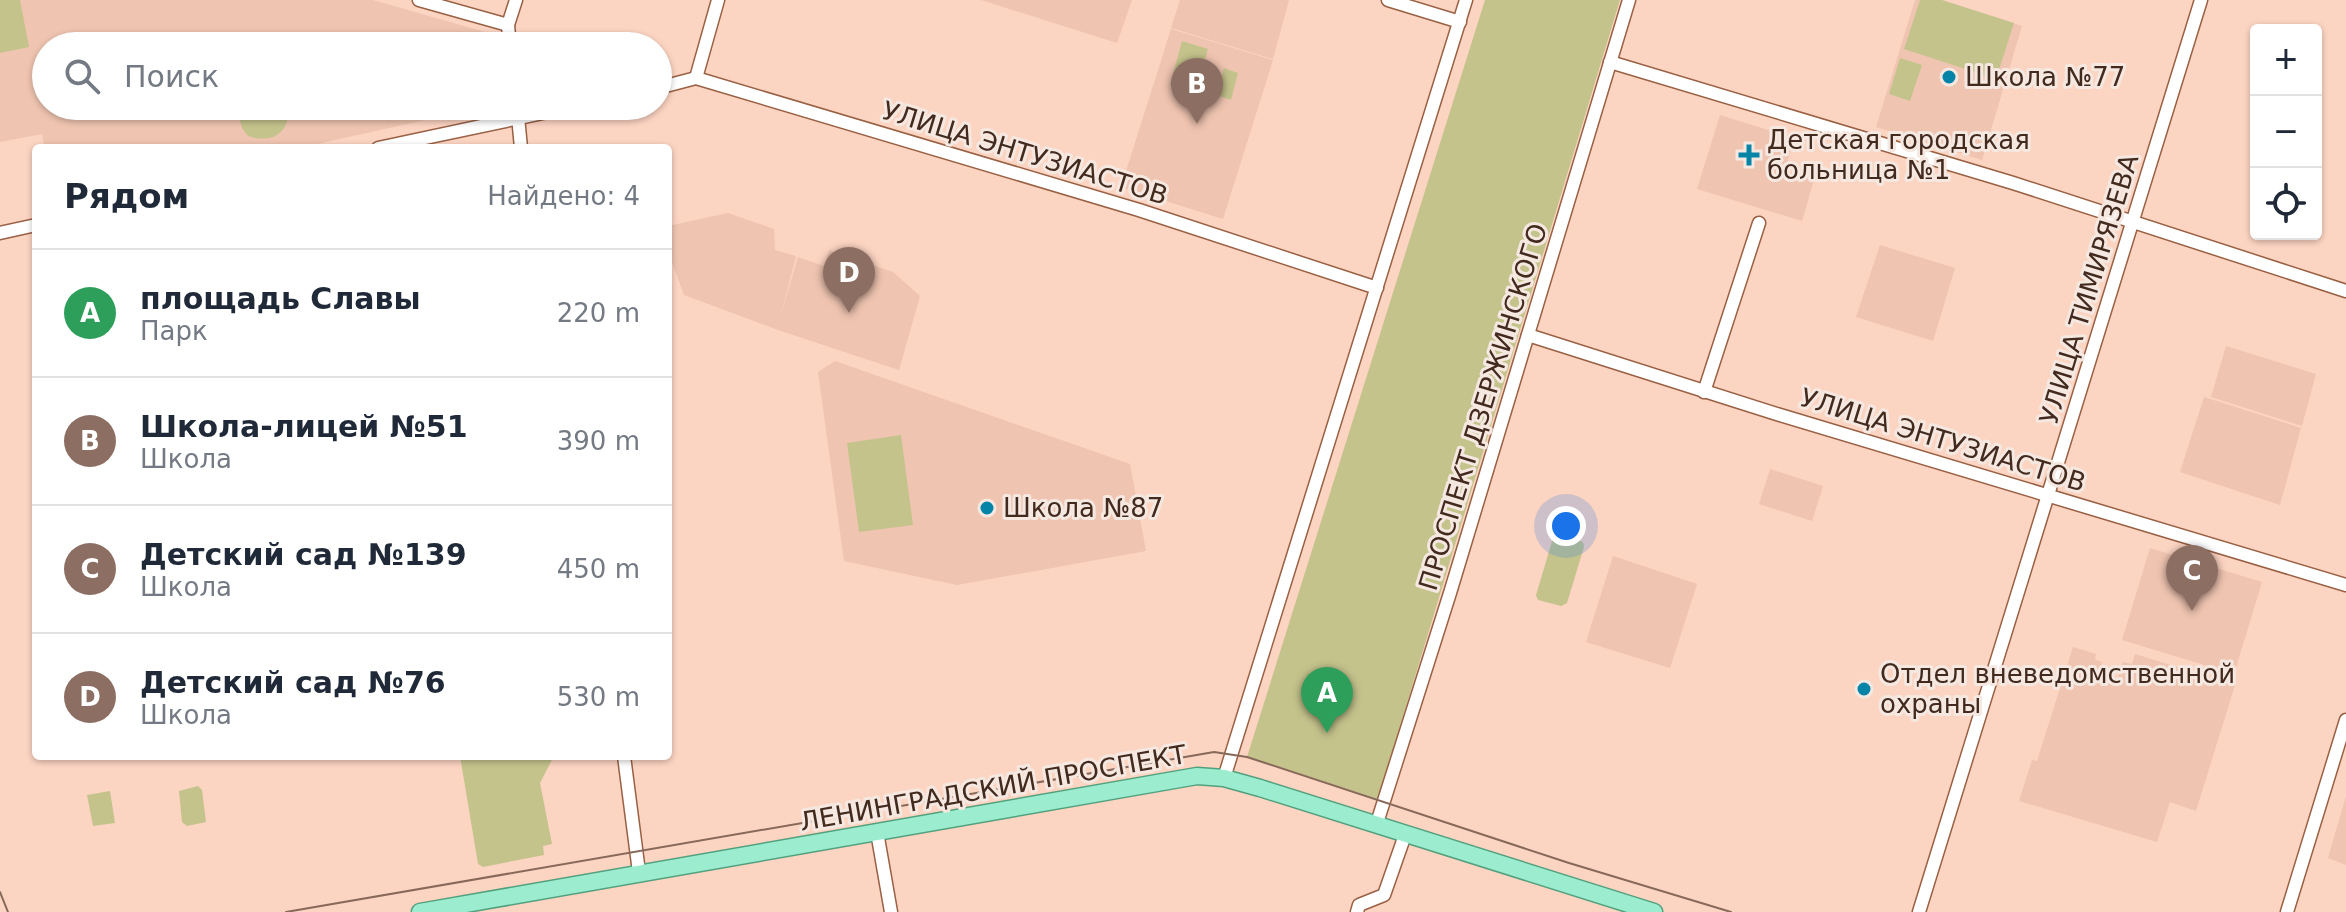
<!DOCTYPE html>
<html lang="ru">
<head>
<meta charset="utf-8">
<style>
  :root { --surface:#fff; --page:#f6f6f7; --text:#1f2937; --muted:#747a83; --line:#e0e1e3; --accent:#0684a8 }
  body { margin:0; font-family:"DejaVu Sans",sans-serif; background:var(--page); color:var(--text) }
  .controls { position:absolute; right:24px; top:24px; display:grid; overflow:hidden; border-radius:8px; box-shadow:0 2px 6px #0004 }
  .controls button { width:72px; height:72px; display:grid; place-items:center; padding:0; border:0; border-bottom:2px solid var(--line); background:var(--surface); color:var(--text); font:40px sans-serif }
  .you { position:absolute; left:1566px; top:526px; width:28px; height:28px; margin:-20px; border:6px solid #fff; border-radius:50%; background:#1a73e8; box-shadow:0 0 0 12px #1a73e833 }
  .badge { display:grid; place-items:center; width:52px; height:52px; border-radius:50%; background:var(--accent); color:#fff; font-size:26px; font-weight:700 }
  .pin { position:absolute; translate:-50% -66px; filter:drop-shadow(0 2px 4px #0008) }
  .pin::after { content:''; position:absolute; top:42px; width:28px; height:24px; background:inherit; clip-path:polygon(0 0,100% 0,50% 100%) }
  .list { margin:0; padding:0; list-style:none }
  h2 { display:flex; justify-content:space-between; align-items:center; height:104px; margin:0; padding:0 32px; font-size:34px }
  h2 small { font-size:26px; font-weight:400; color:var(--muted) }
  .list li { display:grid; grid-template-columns:52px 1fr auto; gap:24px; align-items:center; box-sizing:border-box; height:128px; padding:0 32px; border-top:2px solid var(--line) }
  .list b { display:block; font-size:30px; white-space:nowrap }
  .list p { margin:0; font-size:26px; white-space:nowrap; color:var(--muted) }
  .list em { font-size:26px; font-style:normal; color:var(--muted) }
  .icon { flex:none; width:44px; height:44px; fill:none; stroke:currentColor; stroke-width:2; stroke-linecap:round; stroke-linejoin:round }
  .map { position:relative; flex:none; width:2346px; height:912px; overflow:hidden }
  .search { position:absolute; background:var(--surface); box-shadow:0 2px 6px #0004; left:32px; top:32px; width:640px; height:88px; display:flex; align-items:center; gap:20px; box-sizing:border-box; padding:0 28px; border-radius:44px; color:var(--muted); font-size:30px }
  .panel { position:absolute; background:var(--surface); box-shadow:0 2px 6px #0004; left:32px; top:144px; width:640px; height:616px; border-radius:8px }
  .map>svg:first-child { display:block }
  .built { fill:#efc4b0 }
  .green { fill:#c5c38c }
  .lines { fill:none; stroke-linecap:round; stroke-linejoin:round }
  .minor-casing { stroke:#996044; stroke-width:15 }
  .major-casing { stroke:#52a07d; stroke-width:19 }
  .minor { stroke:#fff; stroke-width:12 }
  .major { stroke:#9cecd0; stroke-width:16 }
  .tram { stroke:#87695a; stroke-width:2 }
  .poi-dot { fill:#0684a8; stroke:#f5e8e1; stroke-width:3 }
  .labels { text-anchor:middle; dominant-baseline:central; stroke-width:6; stroke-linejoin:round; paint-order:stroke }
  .poi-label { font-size:26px; fill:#432a1e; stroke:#f5e8e1; text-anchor:start }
  .street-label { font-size:26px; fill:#432a1e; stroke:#f5e8e1 }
</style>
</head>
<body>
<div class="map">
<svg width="2346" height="912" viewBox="0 0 2346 912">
  <rect width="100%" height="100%" fill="#fcd4c2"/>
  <!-- built -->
  <g class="built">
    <path d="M0,0H373L492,34L493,46H46V106H488L299,148H45L42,134L0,142Z"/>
    <path d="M981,0H1132L1117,43Z"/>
    <path d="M1180,0H1289L1273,59L1171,28Z"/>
    <path d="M1915,0H1942L2022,26L1982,160L1876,127Z"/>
    <path d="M1171,29L1273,60L1223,219L1121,187Z"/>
    <path d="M1720,115L1794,138L1785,171L1814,180L1802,221L1697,189Z"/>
    <path d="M728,213L774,229L775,250L796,256L780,318L798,257L824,266L829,250L893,272L920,296L899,370L778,330L684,295L668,251V226Z"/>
    <path d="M1880,245L1955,268L1933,341L1856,317Z"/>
    <path d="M2226,346L2316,374L2302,426L2211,397Z"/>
    <path d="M835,361L1130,464L1146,551L957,585L844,561L818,372Z"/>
    <path d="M2204,397L2301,428L2280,505L2180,472Z"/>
    <path d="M1770,469L1823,486L1812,521L1759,504Z"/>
    <path d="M2150,548L2262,582L2234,674L2122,640Z"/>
    <path d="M1613,556L1697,584L1670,668L1586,642Z"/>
    <path d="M2073,647L2096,654L2095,660L2102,662L2098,678L2116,684L2123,662L2132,664L2135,654L2235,685L2196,811L2170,802L2157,842L2019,801L2032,760L2037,761Z"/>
    <path d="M2346,796V865L2328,858Z"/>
  </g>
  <!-- green -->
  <g class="green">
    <path d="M0,0H20L29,47L0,53Z"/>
    <path d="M1485,0H1620L1378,799L1247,757Z"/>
    <path d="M1920,0H1942L2014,23L1996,79L1904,49Z"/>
    <path d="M1182,41L1208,49L1195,93L1170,85Z"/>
    <path d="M1900,58L1922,65L1910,101L1889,94Z"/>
    <path d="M1224,68L1238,73L1231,100L1216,95Z"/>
    <path d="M236,106H287C292,133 271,144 248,136L242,128Z"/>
    <path d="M901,435L913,525L859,532L847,443Z"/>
    <path d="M1558,534L1583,542L1584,547L1567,603L1561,606L1538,600L1536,595L1553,538Z"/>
    <path d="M460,756H554L540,783L552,844L543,846L544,855L483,867L478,864Z"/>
    <path d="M198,786L202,790L206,822L187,826L182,822L179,791Z"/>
    <path d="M110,791L115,823L93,826L87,795Z"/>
  </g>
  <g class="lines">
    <!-- minor casing -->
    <g class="minor-casing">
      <g id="minor">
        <path d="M419,0L508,25"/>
        <path d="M1388,0L1460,22"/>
        <path d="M510,46L508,25L516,0"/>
        <path d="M1610,62L2013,183L2346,291"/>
        <path d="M696,78L718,0"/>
        <path d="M658,88L696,78L1139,210L1377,288"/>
        <path d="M517,106L521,148"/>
        <path d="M378,148L576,106"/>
        <path d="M0,233L36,225"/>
        <path d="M1528,335L1780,415L2346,585"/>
        <path d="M1704,392L1759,223"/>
        <path d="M624,756L639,872"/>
        <path d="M1224,778L1466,0"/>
        <path d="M1376,826L1450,593L1629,0"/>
        <path d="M877,832L891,912"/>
        <path d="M1357,912L1359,905L1384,895L1405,835"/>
        <path d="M1919,912L2201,0"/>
        <path d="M2287,912L2346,720"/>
      </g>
    </g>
    <!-- major casing -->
    <g class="major-casing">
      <path id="major" d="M420,912L1197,776L1224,778L1260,788L1654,912"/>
    </g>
    <!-- minor -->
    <use href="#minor" class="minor"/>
    <!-- major -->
    <use href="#major" class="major"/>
    <!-- tram -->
    <g class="tram">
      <path d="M0,892L8,912"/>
      <path d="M286,912L1214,752L1247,757L1569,863L1731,912"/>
    </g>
  </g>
  <!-- markers -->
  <g class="poi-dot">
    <circle cx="1949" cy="77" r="8"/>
    <path d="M1745 143h8v8h8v8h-8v8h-8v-8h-8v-8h8z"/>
    <circle cx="987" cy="508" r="8"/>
    <circle cx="1864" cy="689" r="8"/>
  </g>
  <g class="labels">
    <!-- poi labels -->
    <g class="poi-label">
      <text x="1965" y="77">Школа №77</text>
      <text x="1767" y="140">Детская городская<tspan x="1767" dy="30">больница №1</tspan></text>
      <text x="1003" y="508">Школа №87</text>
      <text x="1880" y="674">Отдел вневедомственной<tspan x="1880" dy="30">охраны</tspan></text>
    </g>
    <!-- street labels -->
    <g class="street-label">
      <text transform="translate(1025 153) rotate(17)">УЛИЦА ЭНТУЗИАСТОВ</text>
      <text transform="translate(2089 289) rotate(-73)">УЛИЦА ТИМИРЯЗЕВА</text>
      <text transform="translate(1483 407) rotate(-73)">ПРОСПЕКТ ДЗЕРЖИНСКОГО</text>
      <text transform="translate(1943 440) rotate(17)">УЛИЦА ЭНТУЗИАСТОВ</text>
      <text transform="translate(993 788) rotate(-10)">ЛЕНИНГРАДСКИЙ ПРОСПЕКТ</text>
    </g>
  </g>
</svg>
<div class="controls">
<button>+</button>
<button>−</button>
<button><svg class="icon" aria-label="locate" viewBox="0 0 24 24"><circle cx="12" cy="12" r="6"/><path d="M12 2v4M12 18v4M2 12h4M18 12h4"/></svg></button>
</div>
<div class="you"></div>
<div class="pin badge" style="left:1327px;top:733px;background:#2e9e5b">A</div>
<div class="pin badge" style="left:1197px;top:124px;background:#8d6e63">B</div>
<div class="pin badge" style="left:2192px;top:611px;background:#8d6e63">C</div>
<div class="pin badge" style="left:849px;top:313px;background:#8d6e63">D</div>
<div class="search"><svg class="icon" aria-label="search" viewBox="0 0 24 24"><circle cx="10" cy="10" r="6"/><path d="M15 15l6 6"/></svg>Поиск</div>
<section class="panel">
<h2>Рядом<small>Найдено: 4</small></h2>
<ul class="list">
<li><span class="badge" style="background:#2e9e5b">A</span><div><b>площадь Славы</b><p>Парк</p></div><em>220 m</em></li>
<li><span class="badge" style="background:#8d6e63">B</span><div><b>Школа-лицей №51</b><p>Школа</p></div><em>390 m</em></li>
<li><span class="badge" style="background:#8d6e63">C</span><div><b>Детский сад №139</b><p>Школа</p></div><em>450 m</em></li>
<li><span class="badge" style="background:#8d6e63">D</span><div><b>Детский сад №76</b><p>Школа</p></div><em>530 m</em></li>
</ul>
</section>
</div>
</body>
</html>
